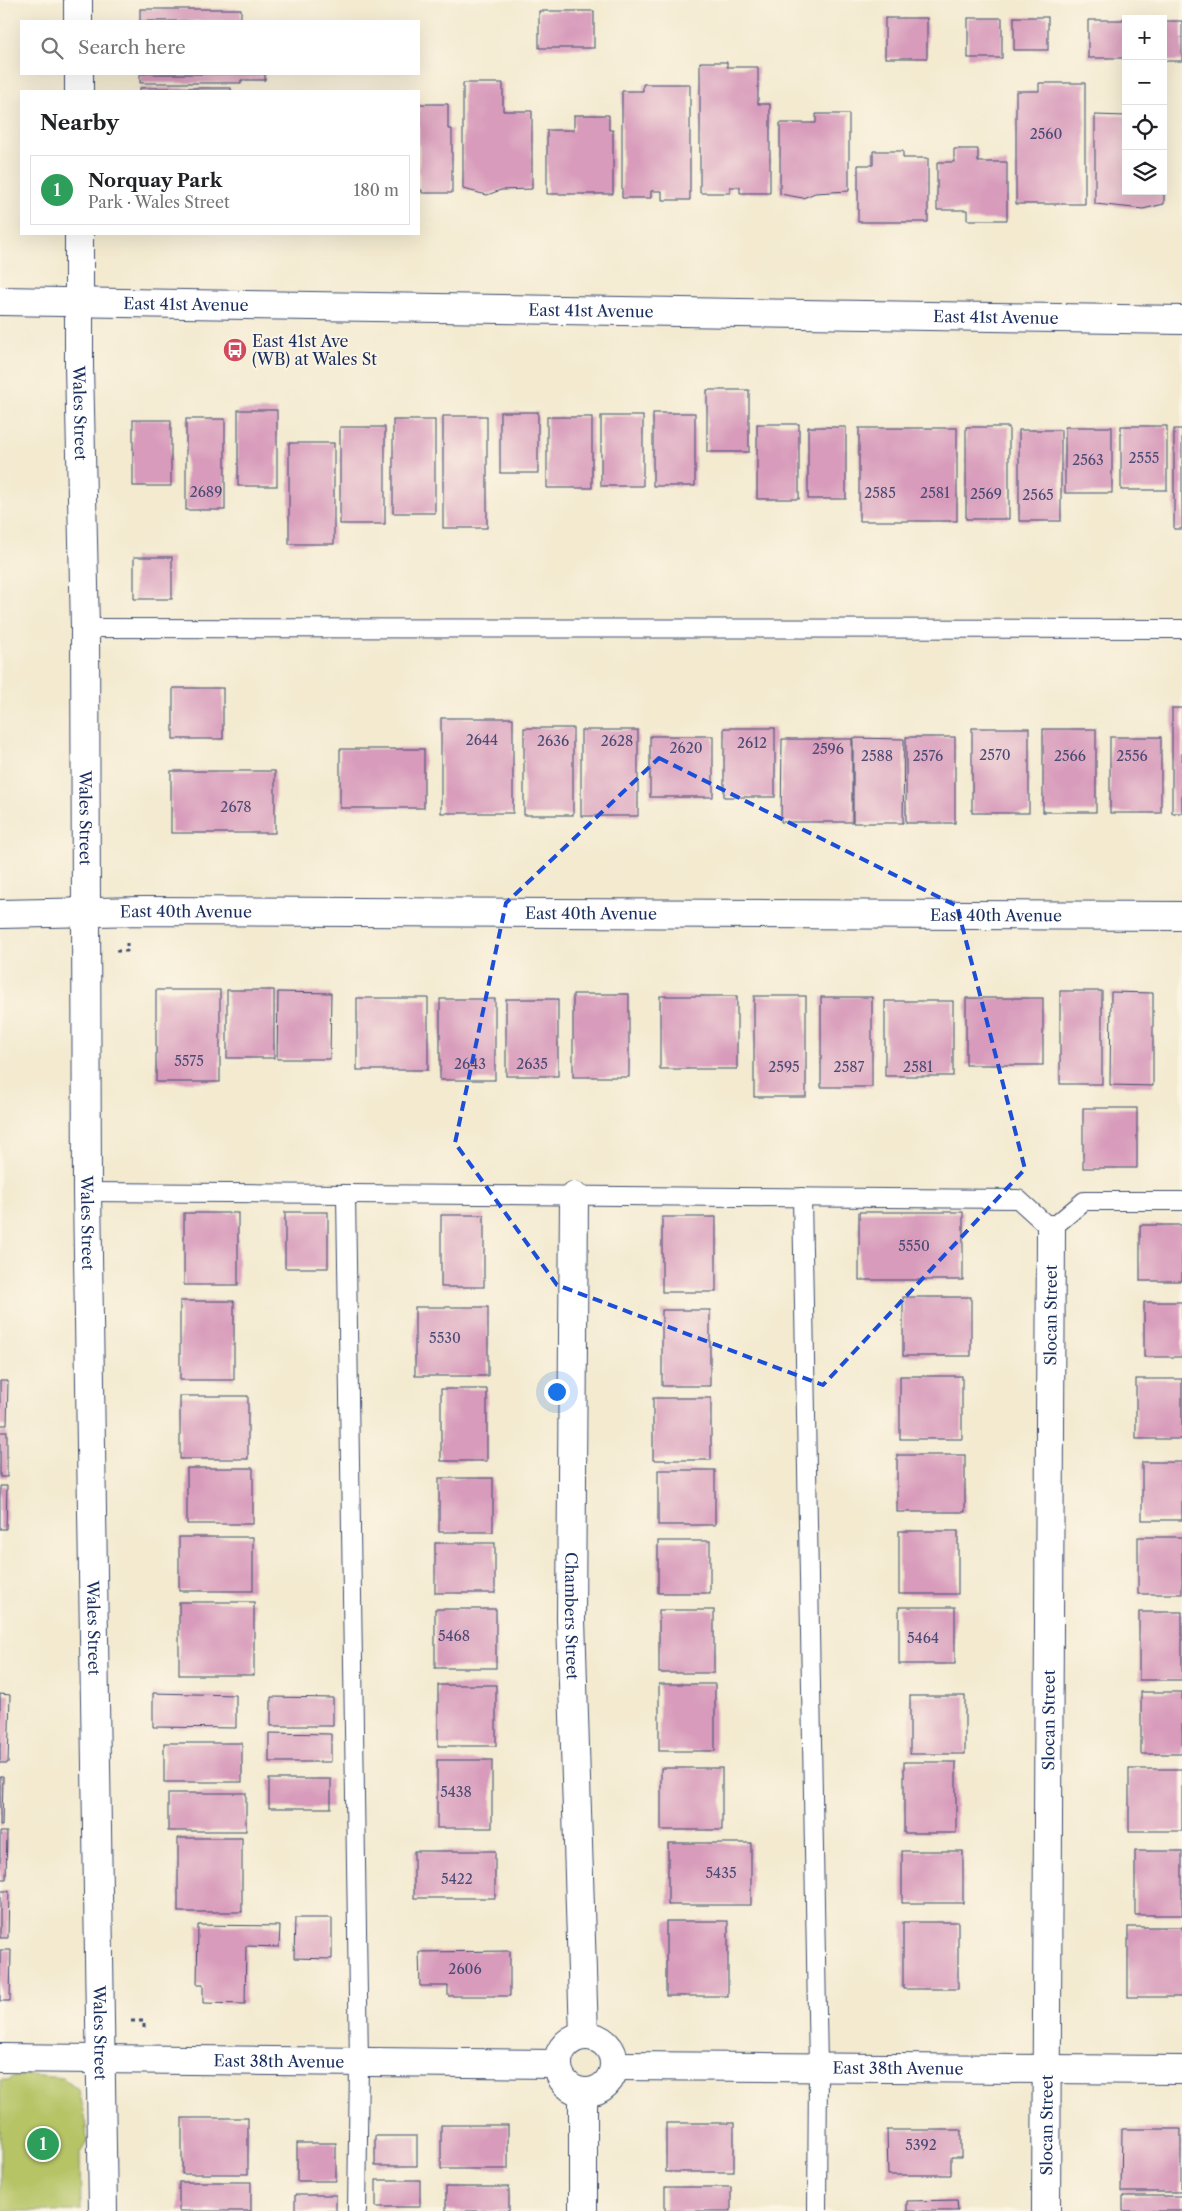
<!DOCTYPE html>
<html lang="en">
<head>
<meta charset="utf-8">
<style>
  :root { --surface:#fff; --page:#f6f6f6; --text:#202124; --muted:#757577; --line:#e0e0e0; --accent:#d1495b }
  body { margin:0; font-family:"Libre Caslon Text",serif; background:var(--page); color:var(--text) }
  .controls { position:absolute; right:15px; top:15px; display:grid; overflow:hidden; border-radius:0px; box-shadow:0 5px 20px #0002 }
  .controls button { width:45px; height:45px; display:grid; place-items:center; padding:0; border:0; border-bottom:1px solid var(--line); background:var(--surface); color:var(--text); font:25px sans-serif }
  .you { position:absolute; left:556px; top:1391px; width:18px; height:18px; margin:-12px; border:4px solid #fff; border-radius:50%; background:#1a73e8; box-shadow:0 0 0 8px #1a73e833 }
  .badge { display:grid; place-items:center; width:32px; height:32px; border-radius:50%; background:var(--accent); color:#fff; font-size:16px; font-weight:700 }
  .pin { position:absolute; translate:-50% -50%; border:2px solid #fff; box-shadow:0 1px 5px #0006 }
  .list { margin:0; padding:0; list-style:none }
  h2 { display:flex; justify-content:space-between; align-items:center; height:65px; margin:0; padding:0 20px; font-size:21px }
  h2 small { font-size:16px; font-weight:400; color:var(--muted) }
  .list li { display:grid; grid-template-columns:32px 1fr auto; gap:15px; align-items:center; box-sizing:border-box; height:70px; margin:0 10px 10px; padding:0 10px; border:1px solid var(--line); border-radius:0px }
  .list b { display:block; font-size:19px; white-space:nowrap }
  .list p { margin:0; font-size:16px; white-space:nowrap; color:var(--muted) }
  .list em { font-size:16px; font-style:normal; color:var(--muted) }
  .icon { flex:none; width:28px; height:28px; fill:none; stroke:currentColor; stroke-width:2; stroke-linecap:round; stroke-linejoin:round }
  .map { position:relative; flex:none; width:1182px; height:2211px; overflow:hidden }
  .search { position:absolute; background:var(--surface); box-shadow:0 5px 20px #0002; left:20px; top:20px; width:400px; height:55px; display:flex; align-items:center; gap:12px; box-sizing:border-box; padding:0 18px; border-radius:0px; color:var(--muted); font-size:19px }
  .panel { position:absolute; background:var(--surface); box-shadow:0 5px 20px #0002; left:20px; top:90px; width:400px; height:145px; border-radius:0px }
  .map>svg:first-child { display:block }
  .green { fill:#b6c466; stroke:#687a62 }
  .building { fill:#d89bbb }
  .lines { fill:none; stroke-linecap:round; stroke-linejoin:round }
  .service-casing { stroke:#3b4b6f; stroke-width:20 }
  .minor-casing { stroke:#3b4b6f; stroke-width:30 }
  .secondary-casing { stroke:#3b4b6f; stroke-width:30 }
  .path { stroke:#3b4b6f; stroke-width:3; stroke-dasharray:4 4; stroke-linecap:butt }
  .service { stroke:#fff; stroke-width:18 }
  .minor { stroke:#fff; stroke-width:28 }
  .secondary { stroke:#fff; stroke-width:28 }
  .marked { fill:none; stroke:#1d4ed8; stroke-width:4; stroke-dasharray:10 6; stroke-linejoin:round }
  .labels { text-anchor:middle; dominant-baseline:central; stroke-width:4; stroke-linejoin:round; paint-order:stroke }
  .number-label { font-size:14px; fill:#4a4a75 }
  .street-label { font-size:16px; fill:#1b2f5e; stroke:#fcf5e5 }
  .poi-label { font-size:16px; fill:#1b2f5e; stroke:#fcf5e5; text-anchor:start }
</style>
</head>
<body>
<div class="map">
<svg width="1182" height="2211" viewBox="0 0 1182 2211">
  <rect width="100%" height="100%" fill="#fcf5e5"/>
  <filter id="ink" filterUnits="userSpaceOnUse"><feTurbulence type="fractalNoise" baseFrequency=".02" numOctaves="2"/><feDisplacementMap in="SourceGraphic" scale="10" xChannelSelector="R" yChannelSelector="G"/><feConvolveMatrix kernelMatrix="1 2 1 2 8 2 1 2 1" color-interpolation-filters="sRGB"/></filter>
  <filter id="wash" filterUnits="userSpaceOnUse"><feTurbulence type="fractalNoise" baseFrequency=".0096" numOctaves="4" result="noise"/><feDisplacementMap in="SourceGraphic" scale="20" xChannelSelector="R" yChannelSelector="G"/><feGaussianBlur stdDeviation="1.12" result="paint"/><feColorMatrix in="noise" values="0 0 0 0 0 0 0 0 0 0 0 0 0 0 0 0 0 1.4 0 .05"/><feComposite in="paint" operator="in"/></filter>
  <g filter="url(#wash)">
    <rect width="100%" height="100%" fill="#f3ead0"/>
    <!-- green -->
    <path class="green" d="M18,2074L63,2078L79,2091L85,2115L87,2142L80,2153L81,2211H0V2080H8Z"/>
    <g id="blocks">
      <!-- building -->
      <g class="building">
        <rect x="140" y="9" width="101" height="12"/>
        <rect x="539" y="11" width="55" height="37"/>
        <rect x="1014" y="17" width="34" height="33"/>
        <rect x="885" y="18" width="42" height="40"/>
        <rect x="968" y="18" width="34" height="40"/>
        <path d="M1123,18H1126V58H1088V20H1123Z"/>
        <rect x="1165" y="21" width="17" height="40"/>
        <path d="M700,62H727V67H758V104H770V193H740V187H730V193H700Z"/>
        <path d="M140,74H265V80H241V83H140Z"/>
        <path d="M463,83H503V111H532V189L501,190L487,195L463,189Z"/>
        <path d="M1039,83H1085V204H1016V91H1039Z"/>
        <path d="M643,84H690V200H662V191H651V198H622V91H643Z"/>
        <rect x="140" y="88" width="91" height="3"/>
        <path d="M419,104H448V129H452V193H422V190H419Z"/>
        <path d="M816,114H849V191L815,193L803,198L780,194V123H816Z"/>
        <path d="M574,115H609V130H613V194H547V130H574Z"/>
        <path d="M1095,115L1126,116V191H1164V204L1143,209L1095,204Z"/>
        <path d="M954,149H978V162H1007V220H967V210H937V162H954Z"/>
        <path d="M873,151H903V158H928V222H858V165H873Z"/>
        <rect x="707" y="390" width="42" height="62"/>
        <rect x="238" y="410" width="39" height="76"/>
        <rect x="500" y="412" width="38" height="61"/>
        <rect x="653" y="413" width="42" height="73"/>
        <rect x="443" y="416" width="44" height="112"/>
        <rect x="601" y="416" width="42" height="70"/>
        <rect x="547" y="417" width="45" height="71"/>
        <rect x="186" y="419" width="39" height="91"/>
        <rect x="133" y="420" width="38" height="66"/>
        <rect x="393" y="420" width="42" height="93"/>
        <rect x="757" y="424" width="42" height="75"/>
        <rect x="1121" y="426" width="46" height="64"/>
        <rect x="340" y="427" width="45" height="97"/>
        <rect x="808" y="427" width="38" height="72"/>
        <rect x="966" y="427" width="43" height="92"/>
        <rect x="1065" y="427" width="47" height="66"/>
        <rect x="859" y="428" width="98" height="93"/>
        <rect x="1174" y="429" width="8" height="100"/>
        <rect x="1019" y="430" width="42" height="91"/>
        <rect x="289" y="443" width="45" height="101"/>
        <rect x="134" y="557" width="38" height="42"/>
        <rect x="173" y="688" width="50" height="51"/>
        <rect x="1172" y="708" width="10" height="105"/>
        <rect x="441" y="718" width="72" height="95"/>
        <rect x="524" y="728" width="49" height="87"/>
        <rect x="724" y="728" width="51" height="69"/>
        <rect x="972" y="728" width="57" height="85"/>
        <rect x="1043" y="729" width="53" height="83"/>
        <rect x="581" y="730" width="57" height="86"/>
        <rect x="650" y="736" width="63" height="61"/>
        <rect x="906" y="737" width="49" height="86"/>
        <rect x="1110" y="737" width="51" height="76"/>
        <path d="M853,738L904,739L903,823H853Z"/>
        <path d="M782,739H852V822H781Z"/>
        <rect x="340" y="749" width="84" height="59"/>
        <rect x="171" y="771" width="104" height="62"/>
        <rect x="156" y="990" width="64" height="92"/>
        <rect x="227" y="990" width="47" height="68"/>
        <rect x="1060" y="991" width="42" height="93"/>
        <path d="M278,992L331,993L330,1059H277Z"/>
        <path d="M1111,992L1153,993V1086L1110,1085Z"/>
        <rect x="573" y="994" width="56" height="83"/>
        <rect x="660" y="996" width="77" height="73"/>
        <rect x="754" y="996" width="52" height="101"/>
        <rect x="821" y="997" width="51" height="90"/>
        <rect x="357" y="998" width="71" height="72"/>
        <rect x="966" y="998" width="77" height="67"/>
        <rect x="440" y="999" width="55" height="81"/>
        <rect x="506" y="999" width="52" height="77"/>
        <rect x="885" y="1001" width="68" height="75"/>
        <rect x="1083" y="1108" width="54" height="60"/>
        <rect x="285" y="1212" width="43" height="56"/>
        <rect x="859" y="1212" width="104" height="68"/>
        <rect x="184" y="1213" width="54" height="72"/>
        <rect x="441" y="1215" width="43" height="72"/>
        <rect x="662" y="1217" width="54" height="75"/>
        <rect x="1140" y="1225" width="42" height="56"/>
        <rect x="903" y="1297" width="68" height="59"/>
        <rect x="180" y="1301" width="54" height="79"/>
        <rect x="1144" y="1302" width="38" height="55"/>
        <rect x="415" y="1307" width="73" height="69"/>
        <rect x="662" y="1310" width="48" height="76"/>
        <rect x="900" y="1376" width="62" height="63"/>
        <rect x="1136" y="1379" width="46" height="60"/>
        <path d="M0,1381H8L7,1425H0Z"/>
        <rect x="441" y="1389" width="46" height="72"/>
        <rect x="180" y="1396" width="68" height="63"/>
        <rect x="653" y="1398" width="58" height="62"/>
        <rect x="0" y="1432" width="7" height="45"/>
        <rect x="897" y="1455" width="68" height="57"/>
        <rect x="1142" y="1462" width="40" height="58"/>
        <rect x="187" y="1468" width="66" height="56"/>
        <rect x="658" y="1470" width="57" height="55"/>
        <rect x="439" y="1478" width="54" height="54"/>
        <path d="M0,1486H7L6,1529H0Z"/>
        <rect x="899" y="1531" width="59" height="63"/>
        <rect x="179" y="1537" width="74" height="54"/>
        <rect x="1138" y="1537" width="44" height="57"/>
        <rect x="658" y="1541" width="52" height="52"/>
        <rect x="435" y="1543" width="60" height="50"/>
        <rect x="179" y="1602" width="75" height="73"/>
        <rect x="899" y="1607" width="56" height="57"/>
        <rect x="435" y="1609" width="61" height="59"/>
        <rect x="659" y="1610" width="55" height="63"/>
        <rect x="1139" y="1612" width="43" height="68"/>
        <rect x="659" y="1684" width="56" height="67"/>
        <rect x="438" y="1685" width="58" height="61"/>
        <rect x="1141" y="1692" width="41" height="62"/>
        <path d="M153,1693L236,1695V1728L153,1727Z"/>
        <path d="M0,1694L10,1695L8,1763H0Z"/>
        <rect x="910" y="1696" width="55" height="58"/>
        <path d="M271,1697L333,1698V1726H271Z"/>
        <path d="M269,1733L331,1734V1762H269Z"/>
        <rect x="164" y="1743" width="78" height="39"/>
        <rect x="437" y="1760" width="55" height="68"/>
        <rect x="904" y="1762" width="52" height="71"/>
        <rect x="661" y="1768" width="61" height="62"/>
        <rect x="1129" y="1769" width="53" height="62"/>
        <path d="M0,1776H3L2,1826H0Z"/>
        <rect x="269" y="1779" width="62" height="29"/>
        <rect x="168" y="1793" width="78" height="38"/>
        <path d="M0,1832H7L6,1879H0Z"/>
        <rect x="178" y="1838" width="64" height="74"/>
        <rect x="668" y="1843" width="83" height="62"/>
        <rect x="414" y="1851" width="81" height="47"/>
        <rect x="902" y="1851" width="61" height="52"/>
        <rect x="1135" y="1851" width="47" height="64"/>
        <path d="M0,1891H9L8,1938H0Z"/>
        <path d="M295,1918H332V1959L294,1958Z"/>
        <rect x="666" y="1921" width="62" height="75"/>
        <rect x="903" y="1922" width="55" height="67"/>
        <path d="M198,1925L280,1926L279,1947L246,1946L245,2004L203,2003V1985H197Z"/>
        <rect x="1128" y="1927" width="54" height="70"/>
        <path d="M0,1950H11L10,2001H0Z"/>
        <path d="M510,1951V1996H448V1986H420L419,1952Z"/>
        <rect x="182" y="2118" width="66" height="56"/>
        <rect x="666" y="2123" width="68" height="49"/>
        <rect x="441" y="2125" width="67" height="44"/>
        <path d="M1122,2129H1181V2192H1121Z"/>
        <path d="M887,2130H961V2157H951V2175H888Z"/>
        <rect x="375" y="2136" width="42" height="30"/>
        <rect x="297" y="2143" width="39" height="38"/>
        <rect x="376" y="2180" width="44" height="27"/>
        <rect x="179" y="2182" width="72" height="29"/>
        <rect x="446" y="2187" width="63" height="24"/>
        <rect x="665" y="2187" width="66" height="24"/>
        <rect x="295" y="2195" width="41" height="16"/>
        <rect x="1123" y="2196" width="59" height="15"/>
        <path d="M957,2200L958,2211H907V2201Z"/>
      </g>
    </g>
  </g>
  <g filter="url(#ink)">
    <use href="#blocks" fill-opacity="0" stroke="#3b4b6f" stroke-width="1"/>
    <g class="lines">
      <!-- service casing -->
      <g class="service-casing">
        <g id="service">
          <path d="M85,628L1182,629"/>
          <path d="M87,1192L1018,1199L1051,1229L1084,1201H1182"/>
          <path d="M346,1195L359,2063L357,2211"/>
          <path d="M802,1197L818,2067L817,2211"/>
        </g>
      </g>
      <!-- minor casing -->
      <g class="minor-casing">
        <g id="minor">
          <path d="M78,0V21"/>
          <path d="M79,74V91"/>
          <path id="s1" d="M79,234V366L85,628L87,1192L103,2211"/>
          <path id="s2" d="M0,914L143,911L1182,916"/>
          <path id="s3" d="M574,1196L571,1619L584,2036"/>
          <circle cx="586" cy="2064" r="28"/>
          <path id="s4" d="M0,2058L557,2064"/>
          <path id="s5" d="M614,2066L1182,2070"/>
          <path d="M583,2211V2093"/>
          <path id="s6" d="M1046,2211L1051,1229"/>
        </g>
      </g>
      <!-- secondary casing -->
      <g class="secondary-casing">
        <g id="secondary">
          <path id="s7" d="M0,301L1182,320"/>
        </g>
      </g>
      <!-- path -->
      <g class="path">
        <path d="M116,951H127V943"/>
        <path d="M131,2021H144V2029"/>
      </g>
      <!-- service -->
      <use href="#service" class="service"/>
      <!-- minor -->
      <use href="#minor" class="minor"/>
      <!-- secondary -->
      <use href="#secondary" class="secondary"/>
    </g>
  </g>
  <!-- marked area -->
  <path class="marked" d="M659,758L957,906L1025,1169L823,1385L557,1285L455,1143L506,903Z"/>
  <!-- icons -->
  <defs>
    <g id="bus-disc" transform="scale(1.25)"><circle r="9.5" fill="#d1495b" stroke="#fcf5e5"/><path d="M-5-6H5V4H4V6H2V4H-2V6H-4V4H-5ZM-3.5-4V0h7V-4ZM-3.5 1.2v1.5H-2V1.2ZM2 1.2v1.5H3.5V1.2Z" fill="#fff"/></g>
  </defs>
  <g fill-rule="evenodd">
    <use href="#bus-disc" x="235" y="350"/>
  </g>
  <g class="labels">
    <!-- number labels -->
    <g class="number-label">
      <text x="1046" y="134">2560</text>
      <text x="1144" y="458">2555</text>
      <text x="1088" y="460">2563</text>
      <text x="206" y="492">2689</text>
      <text x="880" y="493">2585</text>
      <text x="935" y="493">2581</text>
      <text x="986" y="494">2569</text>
      <text x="1038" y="495">2565</text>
      <text x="482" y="740">2644</text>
      <text x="553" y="741">2636</text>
      <text x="617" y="741">2628</text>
      <text x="752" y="743">2612</text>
      <text x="686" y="748">2620</text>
      <text x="828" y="749">2596</text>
      <text x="995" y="755">2570</text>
      <text x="877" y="756">2588</text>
      <text x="928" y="756">2576</text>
      <text x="1070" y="756">2566</text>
      <text x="1132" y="756">2556</text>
      <text x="236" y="807">2678</text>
      <text x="189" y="1061">5575</text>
      <text x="470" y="1064">2643</text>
      <text x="532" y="1064">2635</text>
      <text x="784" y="1067">2595</text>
      <text x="849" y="1067">2587</text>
      <text x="918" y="1067">2581</text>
      <text x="914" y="1246">5550</text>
      <text x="445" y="1338">5530</text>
      <text x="454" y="1636">5468</text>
      <text x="923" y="1638">5464</text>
      <text x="456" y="1792">5438</text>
      <text x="721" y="1873">5435</text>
      <text x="457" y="1879">5422</text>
      <text x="465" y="1969">2606</text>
      <text x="921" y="2145">5392</text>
    </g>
    <!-- street labels -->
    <g class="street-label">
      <text stroke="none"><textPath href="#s7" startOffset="186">East 41st Avenue</textPath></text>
      <text stroke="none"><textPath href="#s7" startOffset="591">East 41st Avenue</textPath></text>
      <text stroke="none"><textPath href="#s7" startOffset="996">East 41st Avenue</textPath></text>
      <text stroke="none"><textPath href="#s1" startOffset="179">Wales Street</textPath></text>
      <text stroke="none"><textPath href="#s1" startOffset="584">Wales Street</textPath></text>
      <text stroke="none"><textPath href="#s2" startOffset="186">East 40th Avenue</textPath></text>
      <text stroke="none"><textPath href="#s2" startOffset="591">East 40th Avenue</textPath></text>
      <text stroke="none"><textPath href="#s2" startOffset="996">East 40th Avenue</textPath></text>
      <text stroke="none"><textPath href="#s1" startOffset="989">Wales Street</textPath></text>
      <text stroke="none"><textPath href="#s6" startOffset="896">Slocan Street</textPath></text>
      <text stroke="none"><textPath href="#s3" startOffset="420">Chambers Street</textPath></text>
      <text stroke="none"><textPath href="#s1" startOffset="1394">Wales Street</textPath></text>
      <text stroke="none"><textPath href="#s6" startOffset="491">Slocan Street</textPath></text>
      <text stroke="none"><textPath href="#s1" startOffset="1799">Wales Street</textPath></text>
      <text stroke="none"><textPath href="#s4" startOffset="279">East 38th Avenue</textPath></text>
      <text stroke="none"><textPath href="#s5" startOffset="284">East 38th Avenue</textPath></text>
      <text stroke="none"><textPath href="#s6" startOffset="86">Slocan Street</textPath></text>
    </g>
    <!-- poi labels -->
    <g class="poi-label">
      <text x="252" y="341">East 41st Ave<tspan x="252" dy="18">(WB) at Wales St</tspan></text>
    </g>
  </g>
</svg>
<div class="controls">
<button>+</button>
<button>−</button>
<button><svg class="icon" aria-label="locate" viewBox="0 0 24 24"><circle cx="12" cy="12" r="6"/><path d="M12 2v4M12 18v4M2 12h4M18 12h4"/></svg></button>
<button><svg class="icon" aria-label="layers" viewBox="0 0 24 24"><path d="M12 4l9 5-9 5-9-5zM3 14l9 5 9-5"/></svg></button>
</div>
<div class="you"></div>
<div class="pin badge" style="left:43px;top:2144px;background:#2e9e5b">1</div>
<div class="search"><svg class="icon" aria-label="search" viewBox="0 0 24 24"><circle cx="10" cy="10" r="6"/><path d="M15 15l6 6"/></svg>Search here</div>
<section class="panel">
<h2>Nearby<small></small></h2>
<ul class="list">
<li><span class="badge" style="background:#2e9e5b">1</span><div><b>Norquay Park</b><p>Park · Wales Street</p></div><em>180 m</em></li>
</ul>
</section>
</div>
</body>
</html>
